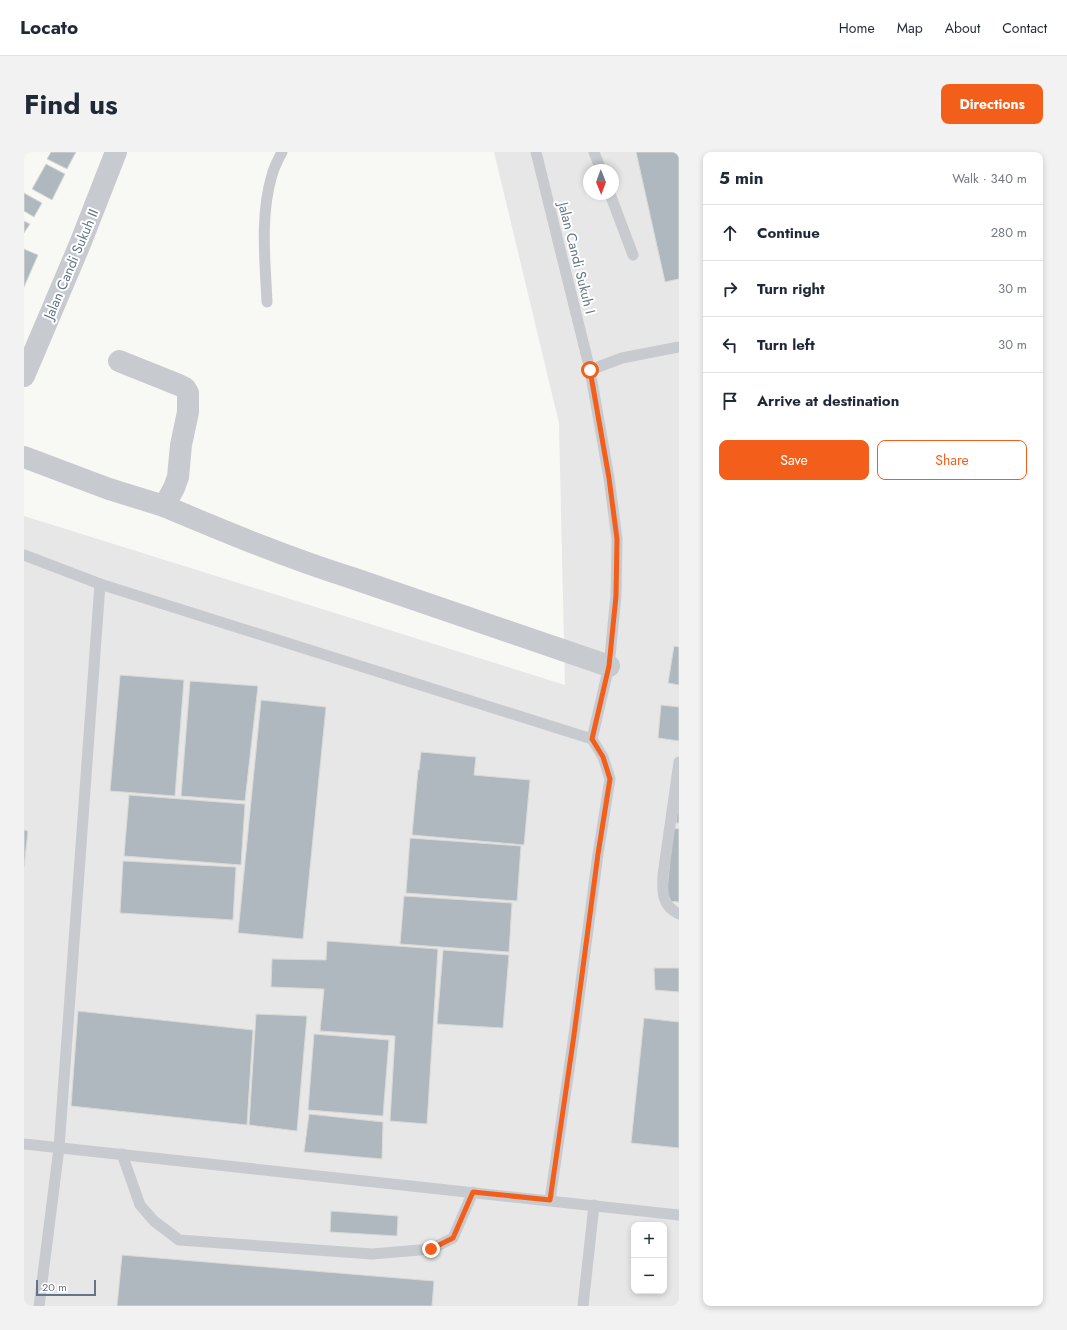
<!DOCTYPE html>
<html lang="en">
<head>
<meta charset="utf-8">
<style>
  :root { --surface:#fff; --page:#f2f2f3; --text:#1f2937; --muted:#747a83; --line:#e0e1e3; --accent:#f35f1a }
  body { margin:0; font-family:Jost,sans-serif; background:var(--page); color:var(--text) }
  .controls { position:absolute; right:12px; bottom:12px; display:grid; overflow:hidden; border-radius:8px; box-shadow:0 2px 6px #0003 }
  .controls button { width:36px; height:36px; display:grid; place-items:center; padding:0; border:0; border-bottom:1px solid var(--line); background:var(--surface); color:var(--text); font:20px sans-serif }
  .compass { position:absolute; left:559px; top:12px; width:36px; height:36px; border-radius:50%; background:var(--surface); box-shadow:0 2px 6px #0003; rotate:179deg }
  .scale { position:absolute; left:12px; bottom:10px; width:60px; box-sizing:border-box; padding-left:4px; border:2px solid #647589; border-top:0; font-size:11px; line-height:14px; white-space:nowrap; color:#647589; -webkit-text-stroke:3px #fff; paint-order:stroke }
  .stop { position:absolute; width:12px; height:12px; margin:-9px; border:3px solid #f35f1a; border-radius:50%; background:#fff }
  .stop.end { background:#f35f1a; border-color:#fff; box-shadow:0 1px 4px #0008 }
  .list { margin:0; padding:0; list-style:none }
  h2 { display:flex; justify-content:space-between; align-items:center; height:52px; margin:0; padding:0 16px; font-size:17px }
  h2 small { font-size:13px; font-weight:400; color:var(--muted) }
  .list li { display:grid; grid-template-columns:26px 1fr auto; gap:12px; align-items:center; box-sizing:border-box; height:56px; padding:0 16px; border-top:1px solid var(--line) }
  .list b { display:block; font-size:15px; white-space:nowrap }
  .list em { font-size:13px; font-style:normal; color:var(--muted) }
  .actions { display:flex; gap:8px; padding:12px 16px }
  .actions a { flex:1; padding:9px 0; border:1px solid var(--accent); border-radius:8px; text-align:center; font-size:14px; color:var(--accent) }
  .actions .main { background:var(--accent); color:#fff }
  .icon { flex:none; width:22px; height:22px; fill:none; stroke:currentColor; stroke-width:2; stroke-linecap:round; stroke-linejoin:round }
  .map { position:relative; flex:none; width:655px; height:1154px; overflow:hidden; border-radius:8px }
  header { display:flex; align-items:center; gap:24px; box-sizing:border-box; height:56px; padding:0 20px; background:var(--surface); border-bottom:1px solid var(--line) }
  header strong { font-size:19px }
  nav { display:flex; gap:22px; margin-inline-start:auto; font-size:14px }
  .intro { display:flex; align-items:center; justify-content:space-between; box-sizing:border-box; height:96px; padding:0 24px }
  h1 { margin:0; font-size:28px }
  .button { padding:10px 18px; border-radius:8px; background:var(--accent); color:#fff; font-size:14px; font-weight:700 }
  main { display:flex; gap:24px; padding:0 24px }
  aside { flex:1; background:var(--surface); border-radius:8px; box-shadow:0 2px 6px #0003 }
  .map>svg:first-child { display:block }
  .built { fill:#e6e7e6; fill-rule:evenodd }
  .building { fill:#b0b8bf; stroke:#d9dad7 }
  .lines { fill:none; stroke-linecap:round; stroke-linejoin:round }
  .service { stroke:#c7cbcf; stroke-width:11 }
  .minor { stroke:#c7cbcf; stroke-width:22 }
  .route { stroke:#f35f1a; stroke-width:5 }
  .labels { text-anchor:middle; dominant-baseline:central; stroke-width:4; stroke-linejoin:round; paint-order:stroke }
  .street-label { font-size:14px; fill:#647589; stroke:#fff }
</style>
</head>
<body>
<header>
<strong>Locato</strong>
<nav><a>Home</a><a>Map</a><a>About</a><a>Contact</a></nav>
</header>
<div class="intro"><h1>Find us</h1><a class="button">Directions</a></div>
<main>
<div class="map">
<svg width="655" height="1154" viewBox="0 0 655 1154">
  <rect width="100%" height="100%" fill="#f8f8f5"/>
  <!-- built -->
  <path class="built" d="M470,0H655V1154H0V364L541,533L535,271ZM565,18H589V42H565ZM610,1073H640V1139H610Z"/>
  <!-- building -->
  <g class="building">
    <path d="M27,0H52L43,17L23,7Z"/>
    <path d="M612,0H655V127L641,130Z"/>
    <path d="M22,12L41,22L28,48L8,37Z"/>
    <path d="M0,41L18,51L10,65L0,59Z"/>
    <path d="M0,69L6,72L0,81Z"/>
    <path d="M0,97L14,103L0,135Z"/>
    <path d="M650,494L655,495V533L644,531Z"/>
    <path d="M96,523L160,528L151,644L86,639Z"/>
    <path d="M166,529L234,534L221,649L157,644Z"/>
    <path d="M237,548L302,555L279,787L214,781Z"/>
    <path d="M637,553L655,555V589L634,586Z"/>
    <path d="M397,600L452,605L450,623L506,628L500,693L388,683L394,618H395Z"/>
    <path d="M105,643L221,652L217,713L100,704Z"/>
    <path d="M655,644V671H652Z"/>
    <path d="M649,676L655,677V750L642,749Z"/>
    <path d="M0,678L4,679L0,715Z"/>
    <path d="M386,686L497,694L493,749L382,741Z"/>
    <path d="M99,709L212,715L209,768L96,761Z"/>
    <path d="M380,744L488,751L485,800L376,792Z"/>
    <path d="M303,789L414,797L403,972L366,969L371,884L296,879L300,837L247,835L248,807L302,808Z"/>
    <path d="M419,798L485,803L479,876L413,872Z"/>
    <path d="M630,816H655V840L631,838Z"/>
    <path d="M54,859L229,878L223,973L47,954Z"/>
    <path d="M232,862L283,864L273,979L225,973Z"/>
    <path d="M620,866L655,870V996L607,991Z"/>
    <path d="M290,882L365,888L359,964L284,958Z"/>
    <path d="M285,962L359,970L358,1007L280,1000Z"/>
    <path d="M307,1059L374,1064L373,1084L306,1080Z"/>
    <path d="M98,1103L410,1129L408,1154H93Z"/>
  </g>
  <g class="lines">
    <!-- service -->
    <g class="service">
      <path d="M512,0L566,218"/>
      <path d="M570,0L577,18"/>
      <path d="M586,42L609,103"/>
      <path d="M243,150C241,108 236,63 248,23C250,15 254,8 258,0"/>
      <path d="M0,403L76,432"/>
      <path d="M568,587L585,514L592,443L593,387L585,326L566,218L598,206L655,195"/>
      <path d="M655,610L639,723C638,740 638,754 655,762"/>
      <path d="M0,992L655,1063"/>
      <path d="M98,1002L116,1053L130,1069L155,1088L348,1102L407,1097L429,1086L449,1040"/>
      <path d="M15,1154L35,996L76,432L568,587L579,605L586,627L574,702L550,883L526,1048"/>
      <path d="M559,1154L570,1053"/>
    </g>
    <!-- minor -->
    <g class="minor">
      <path d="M0,224L56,92L92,0"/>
      <path d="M0,305L85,337L140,354L150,336L154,325L157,293L164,260V241L161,236L155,233L95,209"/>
      <path d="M140,354C202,380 264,406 328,426L585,514"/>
    </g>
  </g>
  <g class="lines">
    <!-- route -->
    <path class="route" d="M407,1097L429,1086L449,1040L526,1048L550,883L574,702L586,627L579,605L568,587L585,514L592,444L593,387L585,326L566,218"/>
  </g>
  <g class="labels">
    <!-- street labels -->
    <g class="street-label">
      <text transform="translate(553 106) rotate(76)">Jalan Candi Sukuh I</text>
      <text transform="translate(47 112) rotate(-67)">Jalan Candi Sukuh II</text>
    </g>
  </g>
</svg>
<div class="controls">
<button>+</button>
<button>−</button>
</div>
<svg class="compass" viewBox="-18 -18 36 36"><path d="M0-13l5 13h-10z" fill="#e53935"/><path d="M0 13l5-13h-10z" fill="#747a83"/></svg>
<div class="scale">20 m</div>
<div class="stop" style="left:566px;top:218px"></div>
<div class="stop end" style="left:407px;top:1097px"></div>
</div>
<aside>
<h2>5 min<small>Walk · 340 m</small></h2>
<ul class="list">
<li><svg class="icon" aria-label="ahead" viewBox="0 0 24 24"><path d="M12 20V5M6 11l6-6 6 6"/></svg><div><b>Continue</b></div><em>280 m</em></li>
<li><svg class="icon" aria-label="right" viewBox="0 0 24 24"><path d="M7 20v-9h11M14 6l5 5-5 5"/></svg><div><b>Turn right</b></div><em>30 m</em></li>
<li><svg class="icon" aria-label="left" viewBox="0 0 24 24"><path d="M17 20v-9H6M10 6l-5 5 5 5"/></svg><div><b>Turn left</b></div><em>30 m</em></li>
<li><svg class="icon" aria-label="arrive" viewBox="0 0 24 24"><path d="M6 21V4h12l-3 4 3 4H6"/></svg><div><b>Arrive at destination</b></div></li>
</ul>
<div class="actions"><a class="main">Save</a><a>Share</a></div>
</aside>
</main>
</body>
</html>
